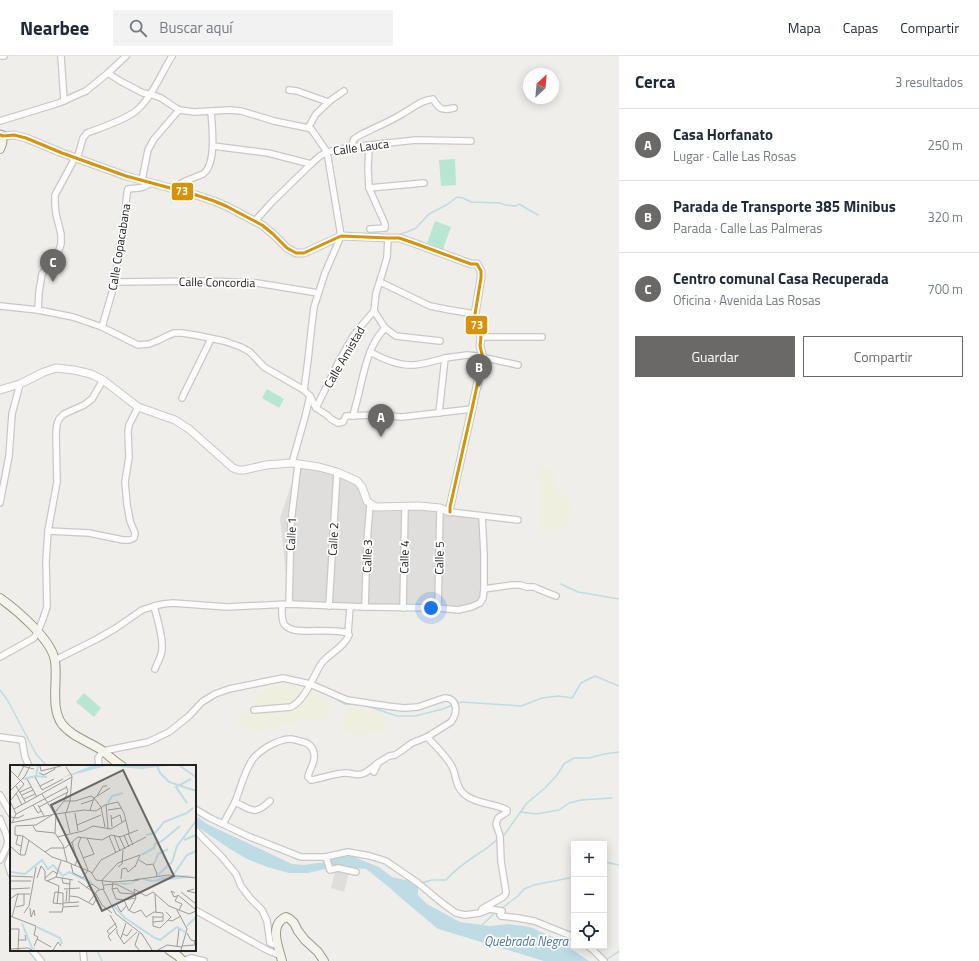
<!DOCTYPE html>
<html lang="es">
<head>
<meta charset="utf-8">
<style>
  :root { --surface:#fff; --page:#f2f2f3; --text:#1f2937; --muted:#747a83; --line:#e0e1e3; --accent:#6a6968 }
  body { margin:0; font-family:"Titillium Web",sans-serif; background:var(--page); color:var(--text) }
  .controls { position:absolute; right:12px; bottom:12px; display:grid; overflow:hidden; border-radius:0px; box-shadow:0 2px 10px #0003 }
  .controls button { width:36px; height:36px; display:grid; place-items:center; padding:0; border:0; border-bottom:1px solid var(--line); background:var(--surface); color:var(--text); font:20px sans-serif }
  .compass { position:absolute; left:523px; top:12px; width:36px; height:36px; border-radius:50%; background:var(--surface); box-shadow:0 2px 10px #0003; rotate:26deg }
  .you { position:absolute; left:431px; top:552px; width:14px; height:14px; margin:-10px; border:3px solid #fff; border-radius:50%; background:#1a73e8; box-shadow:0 0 0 6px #1a73e833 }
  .badge { display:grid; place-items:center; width:26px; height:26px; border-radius:50%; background:var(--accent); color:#fff; font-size:13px; font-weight:700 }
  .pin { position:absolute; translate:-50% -33px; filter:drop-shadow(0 1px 2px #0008) }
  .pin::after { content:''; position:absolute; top:21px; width:14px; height:12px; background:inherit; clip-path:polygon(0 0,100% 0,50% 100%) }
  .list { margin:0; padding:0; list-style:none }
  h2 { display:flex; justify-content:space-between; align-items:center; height:52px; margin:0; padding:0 16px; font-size:17px }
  h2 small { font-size:13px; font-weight:400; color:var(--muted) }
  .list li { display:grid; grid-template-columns:26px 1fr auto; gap:12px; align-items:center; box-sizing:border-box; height:72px; padding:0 16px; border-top:1px solid var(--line) }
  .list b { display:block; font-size:15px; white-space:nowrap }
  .list p { margin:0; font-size:13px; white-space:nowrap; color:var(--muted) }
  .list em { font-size:13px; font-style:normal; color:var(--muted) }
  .actions { display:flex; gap:8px; padding:12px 16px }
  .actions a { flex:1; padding:9px 0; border:1px solid var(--accent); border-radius:0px; text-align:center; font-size:14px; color:var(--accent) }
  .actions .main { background:var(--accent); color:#fff }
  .icon { flex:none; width:22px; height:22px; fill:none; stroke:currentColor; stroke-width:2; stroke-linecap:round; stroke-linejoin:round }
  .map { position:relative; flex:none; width:619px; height:905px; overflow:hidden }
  header { display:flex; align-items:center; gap:24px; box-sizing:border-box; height:56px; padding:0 20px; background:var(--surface); border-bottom:1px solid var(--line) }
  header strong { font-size:19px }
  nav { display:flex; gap:22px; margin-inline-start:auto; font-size:14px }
  .search { width:280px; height:36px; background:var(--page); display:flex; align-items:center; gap:10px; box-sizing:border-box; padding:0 14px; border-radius:0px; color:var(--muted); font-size:15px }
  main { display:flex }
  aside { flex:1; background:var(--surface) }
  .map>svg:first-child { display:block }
  .residential { fill:#dfdedc }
  .farmland { fill:#efefdf }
  .pitch { fill:#b7e6d2 }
  .water { fill:#bfdbe3 }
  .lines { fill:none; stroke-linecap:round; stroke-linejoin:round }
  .stream { stroke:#bfdbe3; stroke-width:1.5 }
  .minor-casing { stroke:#c9c8c7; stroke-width:8 }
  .tertiary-casing { stroke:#c9c8c7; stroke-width:9 }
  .secondary-casing { stroke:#999a82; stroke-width:10 }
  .primary-casing { stroke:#a79c86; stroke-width:11 }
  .minor { stroke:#fdfcfc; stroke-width:5.5 }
  .tertiary { stroke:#fdfcfc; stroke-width:7 }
  .secondary { stroke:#f4f4ed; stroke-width:8 }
  .primary { stroke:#f3ede7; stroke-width:9 }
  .bus-1-casing { stroke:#fff; stroke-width:6 }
  .bus-1 { stroke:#d79205; stroke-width:3 }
  .labels { text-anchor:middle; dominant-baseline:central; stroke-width:3.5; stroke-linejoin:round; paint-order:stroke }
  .street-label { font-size:12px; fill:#222; stroke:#fff }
  .water-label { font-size:13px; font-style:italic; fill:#4a7aab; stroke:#fff }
  .inset-river { fill:none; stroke:#bfdbe3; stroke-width:2 }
  .inset-road { fill:none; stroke:#9e9c9b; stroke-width:1 }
  .view { fill:#6a6968; fill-opacity:0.15; stroke:#6a6968; stroke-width:2 }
  .inset-edge { fill:none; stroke:#222; stroke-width:2 }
  .line-badge { stroke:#fff; stroke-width:1.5 }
  .badge-label { font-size:11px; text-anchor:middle; font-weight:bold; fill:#fff }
</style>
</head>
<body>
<header>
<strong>Nearbee</strong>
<div class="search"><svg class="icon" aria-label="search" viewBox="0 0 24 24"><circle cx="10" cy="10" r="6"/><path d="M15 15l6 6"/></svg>Buscar aquí</div>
<nav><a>Mapa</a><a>Capas</a><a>Compartir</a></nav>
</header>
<main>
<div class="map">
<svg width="619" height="905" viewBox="0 0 619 905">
  <rect width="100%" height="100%" fill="#f0eeeb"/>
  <!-- residential -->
  <g class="residential">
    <path d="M298,408L357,425L370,448L440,449L482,460L488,498L483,542L471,551L289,548L280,462Z"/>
    <path d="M336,812L349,816L344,836L331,832Z"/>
  </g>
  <!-- farmland -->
  <g class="farmland">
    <path d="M538,409L554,412L557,435L564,438L574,452L563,472L540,475Z"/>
    <path d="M270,629L301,632L331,647L323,666L306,663L262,675L248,674L236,665L239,660L248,654L254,645L258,635L263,634Z"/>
    <path d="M348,651L357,652L364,658L369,656L375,655L384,659L386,677H375L362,680L353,678L340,677Z"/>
  </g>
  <!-- pitch -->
  <g class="pitch">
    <path d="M455,103L456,129L441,130L439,104Z"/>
    <path d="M435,165L451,171L443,193L427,187Z"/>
    <path d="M267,333L284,343L279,352L262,342Z"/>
    <path d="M84,637L101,652L94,661L76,646Z"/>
  </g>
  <!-- water -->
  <path class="water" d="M195,759L207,768L292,808L303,809L326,806L335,801L352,800L366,806L379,811L392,821L418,827V839L427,848L460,866L490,870L508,868L530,871L555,882L589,905H544L455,878L438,873L401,842L390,832L366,813L337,810L308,817H289L267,811L247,803L230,793L195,769Z"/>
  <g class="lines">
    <!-- stream -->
    <g class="stream">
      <path d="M398,179L407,176L416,172L429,158L448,148L457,141L463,142L471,146L500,147L506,149L516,150L519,148L538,159"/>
      <path d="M561,528L578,536L619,543"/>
      <path d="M0,634L8,645L36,698L47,710"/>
      <path d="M336,643L345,648L363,649"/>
      <path d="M367,650L397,660H415L443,653L455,648L462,646L521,650L542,642L558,640L572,642L581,627L595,620L619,630"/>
      <path d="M521,756L536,758L559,754L569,747L581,744L612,742"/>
      <path d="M501,780L504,779L527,747L545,732L557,719L564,708L574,702H589L604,698L619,696"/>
      <path d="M604,807L605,806L619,809"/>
      <path d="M421,827L432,824H446C455,814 467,805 478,798C486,793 492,789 498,782"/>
      <path d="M501,853L518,840L524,833L534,829L574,821"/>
      <path d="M482,869L496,856"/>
      <path d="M97,894L102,905"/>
      <path d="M606,904L619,895"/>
    </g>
    <!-- minor casing -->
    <g class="minor-casing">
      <g id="minor">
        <path d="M1,0H4"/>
        <path d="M61,0L64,45"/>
        <path d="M108,17L120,25L143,37L153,39L161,42L179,54L194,56L230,54L241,55L274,65L308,72L311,73L314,77L327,96L341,180L325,217L314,251L311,276L308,304L304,334"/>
        <path d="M289,34L297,35L328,46"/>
        <path d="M0,65L59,47L79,38L86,35L108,17L126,0"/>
        <path d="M308,72L316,58L331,44L344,35"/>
        <path d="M369,89L368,113L369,132L385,168V172L370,173"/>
        <path d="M213,90L268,97L311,108"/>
        <path d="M351,91L354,83L360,79C374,72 389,66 402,58C413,52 421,44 433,43C439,53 442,55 454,52"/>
        <path d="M77,103L83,82L87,77C100,72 125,64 136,55C152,41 161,18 172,0"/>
        <path d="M142,124L148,94L154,83L179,54"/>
        <path d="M172,132C177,130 183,126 188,124C193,122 198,120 203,118C217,108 212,70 211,55"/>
        <path d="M369,132L424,127"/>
        <path d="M255,165L272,146L311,108L320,100L327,96L351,91L416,84L471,85"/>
        <path d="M115,226L206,225L257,227L318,237"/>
        <path d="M380,226L430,250L450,254L475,258"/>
        <path d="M0,250L38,254L73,261L102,271L138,289L149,288L159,284L167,280L174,277H182L195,279L224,285L241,291L250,296L264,311L304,334L310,340L316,352L327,359L331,363L338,367L343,366L346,360L376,359L402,361L472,353"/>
        <path d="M38,254L39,236L42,218L58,197L61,188V178L56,158L55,148V139L75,102"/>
        <path d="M374,255L385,272L396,280L440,285"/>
        <path d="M102,271L115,226L120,188L123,179L124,168L127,137L128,133C136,132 144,133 150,127"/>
        <path d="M481,281H542"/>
        <path d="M370,296C383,303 399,310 414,309C425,308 435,305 445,302L439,357"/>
        <path d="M445,302L467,299L477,300L518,309"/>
        <path d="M182,342L211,283"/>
        <path d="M316,352L339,305L352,282L361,270L374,255L376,237L383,215L387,201L388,182"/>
        <path d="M353,360C355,351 358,342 360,332C365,311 369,289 385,272"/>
        <path d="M292,407L305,361L310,340"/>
        <path d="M0,447L9,400L12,358L20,328"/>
        <path d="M450,456L518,464"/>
        <path d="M48,475L89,477L123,484H129L134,482L135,477L130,465L127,448L125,426L129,401L128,376L129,369L138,351"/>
        <path d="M484,533L512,529H520L527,531H534L538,533L556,540"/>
        <path d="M289,548L291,466L298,408"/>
        <path d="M282,549C282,554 281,563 284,568C286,571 290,573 294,574C312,577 330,572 348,577"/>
        <path d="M154,550C157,562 163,580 162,593C162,600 157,607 155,613"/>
        <path d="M329,550L337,416"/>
        <path d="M365,551L367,486L370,448"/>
        <path d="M403,552L405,451"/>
        <path d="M438,552L440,452"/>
        <path d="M0,601L34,582L38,575L43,563L47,551L46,505L48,475L57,426L56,377L57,368L59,363L64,358L84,349L92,343L103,324"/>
        <path d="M55,604L97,583L116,572L142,554L154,550L163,548L173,547L227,551L289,548L365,551L438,552L458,554L471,551L480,547L483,542L484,533V497L482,460"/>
        <path d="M254,654L291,651C305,644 313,621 321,608C329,597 344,592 349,579L348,577L350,551"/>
        <path d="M0,681L22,684L25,701L29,710"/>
        <path d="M427,681C436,690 445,699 451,709C457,718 454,729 464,738C475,748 494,747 507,754V756L498,762L496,768L500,780L501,805L506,836L505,839L503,841L482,853L481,856"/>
        <path d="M99,710L98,702L103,695L148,686L169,676L189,660L202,646L215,638L229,633L283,622L310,628L347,644L387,650L404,652L418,651L444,642C458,641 458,657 451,666L427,681L412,687L401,695L395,699L389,700L378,707L374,716"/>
        <path d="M0,739L11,758"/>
        <path d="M235,746C240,734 245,713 253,703C257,698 262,694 267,691C274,687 282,683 290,683C293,683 296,684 299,685C307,686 313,690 314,698C316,706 309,713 308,721L311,724C323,722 335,717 346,717C352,717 356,720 362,718C368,716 373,711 378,707"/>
        <path d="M195,753L210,762L250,781L301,801H325L327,804L330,814L338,812L356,816"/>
        <path d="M223,768L235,746C252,754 254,760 270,745"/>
        <path d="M195,774L221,800L236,818L241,830L250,842L262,854L267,865L270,887L278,890"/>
        <path d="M11,800L8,808L11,818"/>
        <path d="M325,801L348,796L370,800L386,805L418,827L442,847L456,857L465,859L480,857L490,853L502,855L500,859L501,860L518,862L534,865L574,881"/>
        <path d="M0,804C12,783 8,784 0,763"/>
        <path d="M195,854L267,894L281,900"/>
        <path d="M588,890L592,893L604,905"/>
        <path d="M32,894L41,905"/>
        <path d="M83,894L84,905"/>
        <path d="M183,905L191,902L204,905"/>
      </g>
    </g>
    <!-- tertiary casing -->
    <g class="tertiary-casing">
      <path id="tertiary" d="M0,334L20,328L44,316L56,312L74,314L91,318L103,324L138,351L175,364L189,373L233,412L239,414H244L266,409L292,407L319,411L337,416L357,425L362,431L367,445L375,451L419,450L440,452L450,456V451L472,353L483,302L480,290L481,281L477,270L475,258L481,222V215L477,208H471L411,186L399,182H388L341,180L304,197H296L287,192L273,178L262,169L226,150L214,145L196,139L126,120L62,97L26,82L14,79L3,80"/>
    </g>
    <!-- secondary casing -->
    <g class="secondary-casing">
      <g id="secondary">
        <path d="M0,93L2,88L3,80"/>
        <path d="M0,542C17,554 52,584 55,605C58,624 50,652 62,668C72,681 90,686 103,695C109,700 115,706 122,710"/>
        <path d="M169,894L178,900L183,905"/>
        <path d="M282,905C279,892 268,869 286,861L290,863L294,867L298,875L305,884L318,896L324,905"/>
      </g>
    </g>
    <!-- primary casing -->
    <g class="primary-casing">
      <path id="primary" d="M0,79L3,80"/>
    </g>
    <!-- minor -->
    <use href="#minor" class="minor"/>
    <!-- tertiary -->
    <use href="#tertiary" class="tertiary"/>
    <!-- secondary -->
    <use href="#secondary" class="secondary"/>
    <!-- primary -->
    <use href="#primary" class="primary"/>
    <!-- bus-1 casing -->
    <g class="bus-1-casing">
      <path id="bus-1" d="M0,79L3,80L14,79L26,82L62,97L126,120L196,139L214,145L226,150L262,169L273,178L287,192L296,197H304L341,180L388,182H399L411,186L471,208H477L481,215V222L475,258L477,270L481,281L480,290L483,302L472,353L450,451V456"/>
    </g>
    <!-- bus-1 -->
    <use href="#bus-1" class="bus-1"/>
  </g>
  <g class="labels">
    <!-- street labels -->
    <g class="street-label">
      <text transform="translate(361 91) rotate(-8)">Calle Lauca</text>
      <text transform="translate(119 191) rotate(-81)">Calle Copacabana</text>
      <text transform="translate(217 226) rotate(1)">Calle Concordia</text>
      <text transform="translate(344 301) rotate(-60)">Calle Amistad</text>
      <text transform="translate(291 478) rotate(-87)">Calle 1</text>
      <text transform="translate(333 483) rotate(-87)">Calle 2</text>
      <text transform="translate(367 500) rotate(-88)">Calle 3</text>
      <text transform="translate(404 501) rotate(-89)">Calle 4</text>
      <text transform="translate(439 502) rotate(-89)">Calle 5</text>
    </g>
    <!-- water labels -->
    <g class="water-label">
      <text x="526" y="885">Quebrada Negra</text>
    </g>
  </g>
  <!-- overview -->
  <g transform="translate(10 709)">
    <rect width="186" height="186" fill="#f0eeeb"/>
    <path d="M81,1H155L132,4L96,1L51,13ZM177,110L186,112L141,117L130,114L121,119L115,120L104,118H121L127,113L144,115L152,112Z" fill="#bfdbe3"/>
    <path class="inset-river" d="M28,1L26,11L37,12M147,1L150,8L159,17L186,26M170,1L186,12M13,14L26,11M98,38L102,31L113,28M177,38L166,22L181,14M136,70L145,68L154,57L177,48L183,43M174,75L186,70M131,90L144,83L145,79L152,76L170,61M144,99L148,89L158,84M0,107L15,109L32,95L38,104L43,100L53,111L59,107L82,118M164,109L177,90L186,86M148,110L162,97L167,81L186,56M102,139L115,153L145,173L150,175L167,162L175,167M12,158L22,183L25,184M177,161L186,152M27,162L50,173L52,179"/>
    <path class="inset-road" d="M12,1L24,4M30,1L31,6L51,1M0,5L14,19L0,36M29,8L34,10L45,4L44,2M8,12L14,1M25,12L32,25M17,14L27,32M6,21L16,38M30,21L44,14M32,25L53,14M0,26L15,11L20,1M10,27L21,22M6,28L12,40M32,29L44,48M12,30L23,25M87,31L93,21H97M14,34L25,29M0,36L6,49L2,58M54,36H65L81,31L84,33L91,42L95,62M71,39L83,35M96,39L98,63M23,40L28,48L31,46M28,40L34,51M41,40L56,33M29,42L58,27M4,44L62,12M80,45L84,33L100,23M98,45L111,43M55,48L60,68M56,48L60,36L62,11L56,2M65,48L68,66M6,49L57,22M46,49L74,45L86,46L95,40L108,37L114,48L119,68M43,50L54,36L58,26L56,21M101,50L102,62M0,52L8,53L14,50M101,54L110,50L112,57M0,58L46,49L45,68L53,80L57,97L81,107L86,115L103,117L102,124L106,134L114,135L119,146L126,133L124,124L136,131L143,127L159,141L179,149L186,146M67,60L91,50M5,61L26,60L42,50M23,61L26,66L45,68M5,62V70L13,71L42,92L57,97M118,68L123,80M8,70L6,79L11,81M104,70L110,86M114,70L119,82M99,71L106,88M109,71L115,84M47,72L73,66L83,61L101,64L116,55M62,77L67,95L65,101M0,81L10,90H15L19,75M35,87L41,83H55L68,72L92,75L101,70L110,72L128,65M10,90L13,71M73,93L84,89L77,73M129,95L137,100L143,99L147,109L146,112M61,99L63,108L73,113L78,105L68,80L71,72M108,102L112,99L113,85M82,108L91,95L136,72M0,111L23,112M46,112L51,96M27,113L31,101L35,106V115L49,121L47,139M35,113L43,106L48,109M52,113L53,118L60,119M111,114L112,104L116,103L118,107L125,101M124,115L158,110L186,113M0,116H21M37,116L46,112L63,115M68,116L86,129L92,140L102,148M103,117L129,115M94,120L106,119L124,128M76,123L82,119L89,124M0,124L20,123M54,124L70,123M93,124L106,149L132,169L142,185M102,124L107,123L110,128L125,129M184,124L177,126L186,128M171,127L186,139M165,128L161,126L164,132L167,131M145,129L146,147M60,131L68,132L83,140L87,132M0,134L7,129H20M114,135L126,133M56,137L57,125M59,137L60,115M79,137L88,125L94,124L92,115L108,98L130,90L125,102M53,138L69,137M107,140L111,147L116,141M6,142L14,140V129M53,142L69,141M20,143L21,152L24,145L25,151M167,145L177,164L171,185M169,145L172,139L165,136L168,130L186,145M120,146L124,148L131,145L136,152L144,147L153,148V152H143M39,147H52L53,142V128L45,127L43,138L53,139M14,148L19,141L26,102M100,150L107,162L98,171L101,176M0,151L26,161L24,170L28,172L24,181M143,151V161L150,163L161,152L156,147M2,152L8,129M158,155L162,156L171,151M143,157L153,156V152M0,164H9L8,185M107,164V168L114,179L127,167M129,168L125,180L129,185M177,168L181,175L186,176M113,169L117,171L122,164M100,170L97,166L106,158M111,173L116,158M27,174L41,182M9,175H16L15,170M167,181L169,164M172,181L185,180L184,176M0,184L18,183L22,185M43,185L48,177L51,181M148,185L157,180L172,182"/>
    <path class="view" d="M113,5L164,111L92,146L41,40Z"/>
    <rect width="186" height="186" class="inset-edge"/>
  </g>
  <g class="line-badge">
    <rect x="171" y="126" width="23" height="19" rx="4" fill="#d79205"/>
    <rect x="465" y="259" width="23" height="20" rx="4" fill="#d79205"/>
  </g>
  <g class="badge-label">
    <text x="182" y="139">73</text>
    <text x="477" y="273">73</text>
  </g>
</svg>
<div class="controls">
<button>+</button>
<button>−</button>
<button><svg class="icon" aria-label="locate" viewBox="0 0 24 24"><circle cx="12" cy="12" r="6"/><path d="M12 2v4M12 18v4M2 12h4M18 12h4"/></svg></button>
</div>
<svg class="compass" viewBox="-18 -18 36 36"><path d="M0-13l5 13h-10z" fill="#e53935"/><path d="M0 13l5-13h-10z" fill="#747a83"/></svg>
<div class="you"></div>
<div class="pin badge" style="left:381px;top:381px">A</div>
<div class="pin badge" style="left:479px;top:331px">B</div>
<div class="pin badge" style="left:53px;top:226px">C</div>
</div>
<aside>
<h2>Cerca<small>3 resultados</small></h2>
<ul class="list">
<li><span class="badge">A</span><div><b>Casa Horfanato</b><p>Lugar · Calle Las Rosas</p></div><em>250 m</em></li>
<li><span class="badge">B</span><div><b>Parada de Transporte 385 Minibus</b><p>Parada · Calle Las Palmeras</p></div><em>320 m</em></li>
<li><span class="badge">C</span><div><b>Centro comunal Casa Recuperada</b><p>Oficina · Avenida Las Rosas</p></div><em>700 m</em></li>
</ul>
<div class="actions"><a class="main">Guardar</a><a>Compartir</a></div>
</aside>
</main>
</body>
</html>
